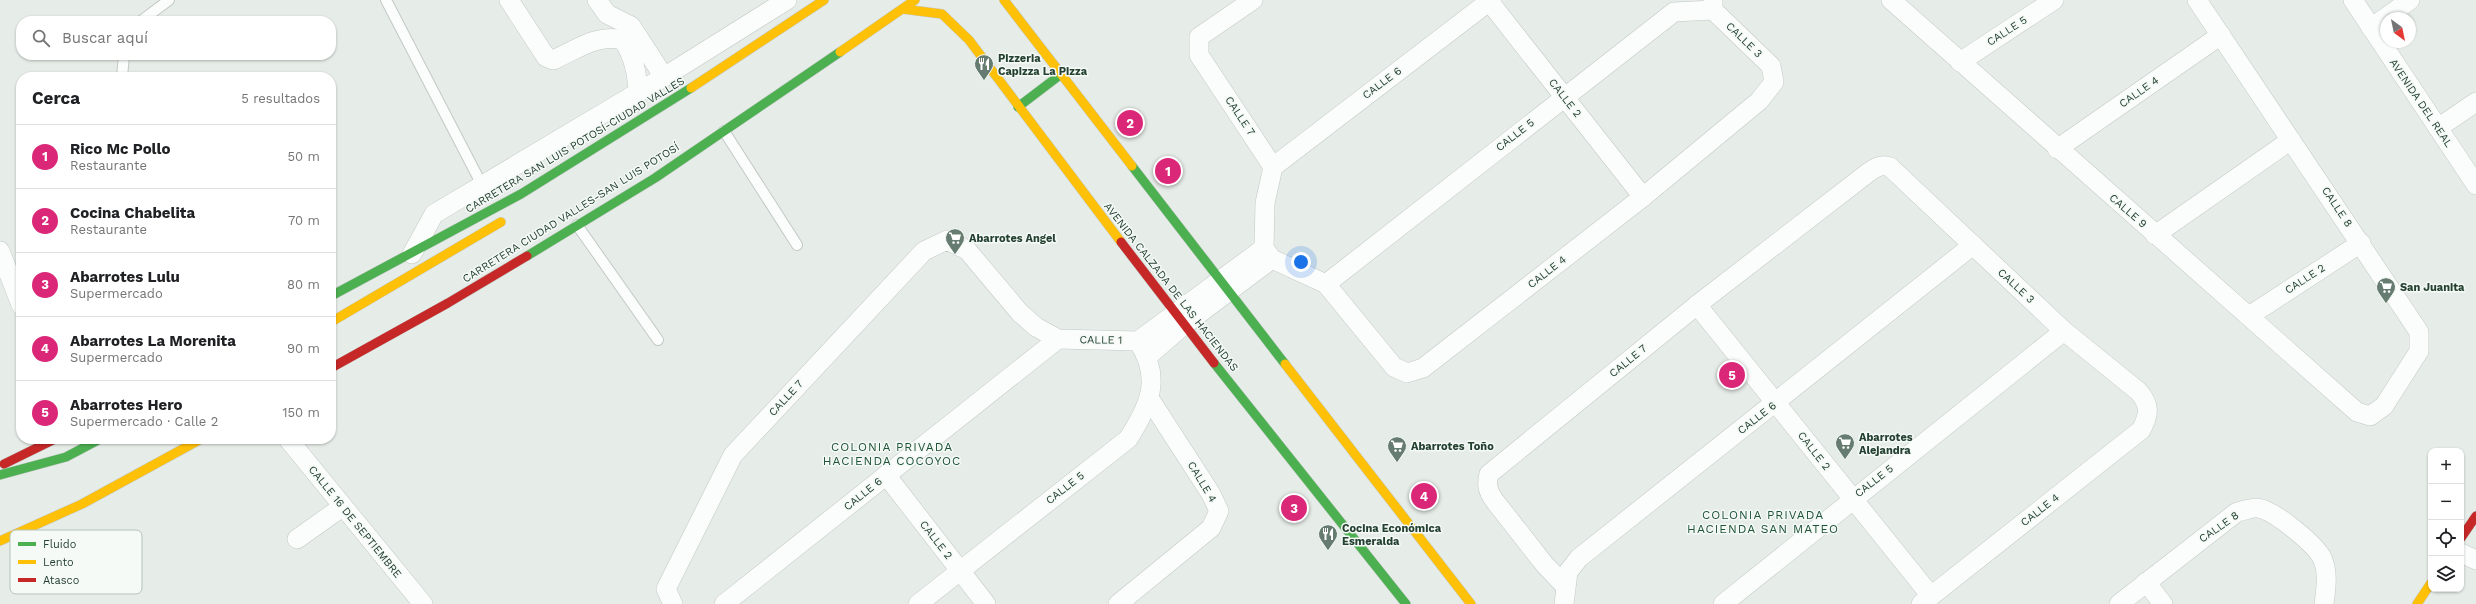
<!DOCTYPE html>
<html lang="es">
<head>
<meta charset="utf-8">
<style>
  :root { --surface:#fff; --page:#f2f2f2; --text:#202124; --muted:#757577; --line:#e0e0e0; --accent:#db2777 }
  body { margin:0; font-family:"Work Sans",sans-serif; background:var(--page); color:var(--text) }
  .controls { position:absolute; right:12px; bottom:12px; display:grid; overflow:hidden; border-radius:8px; box-shadow:0 1px 3px #0004 }
  .controls button { width:36px; height:36px; display:grid; place-items:center; padding:0; border:0; border-bottom:1px solid var(--line); background:var(--surface); color:var(--text); font:20px sans-serif }
  .compass { position:absolute; left:2380px; top:12px; width:36px; height:36px; border-radius:50%; background:var(--surface); box-shadow:0 1px 3px #0004; rotate:147deg }
  .you { position:absolute; left:1301px; top:262px; width:14px; height:14px; margin:-10px; border:3px solid #fff; border-radius:50%; background:#1a73e8; box-shadow:0 0 0 6px #1a73e833 }
  .badge { display:grid; place-items:center; width:26px; height:26px; border-radius:50%; background:var(--accent); color:#fff; font-size:13px; font-weight:700 }
  .pin { position:absolute; translate:-50% -50%; border:2px solid #fff; box-shadow:0 1px 4px #0006 }
  .list { margin:0; padding:0; list-style:none }
  h2 { display:flex; justify-content:space-between; align-items:center; height:52px; margin:0; padding:0 16px; font-size:17px }
  h2 small { font-size:13px; font-weight:400; color:var(--muted) }
  .list li { display:grid; grid-template-columns:26px 1fr auto; gap:12px; align-items:center; box-sizing:border-box; height:64px; padding:0 16px; border-top:1px solid var(--line) }
  .list b { display:block; font-size:15px; white-space:nowrap }
  .list p { margin:0; font-size:13px; white-space:nowrap; color:var(--muted) }
  .list em { font-size:13px; font-style:normal; color:var(--muted) }
  .icon { flex:none; width:22px; height:22px; fill:none; stroke:currentColor; stroke-width:2; stroke-linecap:round; stroke-linejoin:round }
  .map { position:relative; flex:none; width:2476px; height:604px; overflow:hidden }
  .search { position:absolute; background:var(--surface); box-shadow:0 1px 3px #0004; left:16px; top:16px; width:320px; height:44px; display:flex; align-items:center; gap:10px; box-sizing:border-box; padding:0 14px; border-radius:16px; color:var(--muted); font-size:15px }
  .panel { position:absolute; background:var(--surface); box-shadow:0 1px 3px #0004; left:16px; top:72px; width:320px; height:372px; border-radius:16px }
  .map>svg:first-child { display:block }
  .lines { fill:none; stroke-linecap:round; stroke-linejoin:round }
  .lane-casing { stroke:#c3c9c5; stroke-width:12 }
  .street-casing { stroke:#c3c9c5; stroke-width:20 }
  .fast-casing { stroke:#c2c9c5; stroke-width:10 }
  .slow-casing { stroke:#c2c9c5; stroke-width:10 }
  .jam-casing { stroke:#c2c9c5; stroke-width:10 }
  .lane { stroke:#fbfcfc; stroke-width:10 }
  .street { stroke:#fbfcfc; stroke-width:19 }
  .fast { stroke:#4caf50; stroke-width:9 }
  .slow { stroke:#ffc107; stroke-width:9 }
  .jam { stroke:#c62828; stroke-width:9 }
  .labels { text-anchor:middle; dominant-baseline:central; stroke-width:3; stroke-linejoin:round; paint-order:stroke }
  .street-label { font-size:11px; fill:#234031; stroke:#f5faf6 }
  .poi-label { font-size:11px; font-weight:bold; fill:#234031; stroke:#f5faf6; text-anchor:start }
  .neighbourhood-label { font-size:12px; letter-spacing:1px; fill:#1e5338; stroke:#f5faf6 }
  .key { fill:#f5faf6; stroke:#b6c2bb; stroke-width:1 }
  .key-label { font-size:11px; fill:#234031 }
</style>
</head>
<body>
<div class="map">
<svg width="2476" height="604" viewBox="0 0 2476 604">
  <rect width="100%" height="100%" fill="#e6ece8"/>
  <g class="lines">
    <!-- lane casing -->
    <g class="lane-casing">
      <g id="lane">
        <path d="M386,0L483,187"/>
        <path d="M141,21L169,0"/>
        <path d="M122,77L124,55"/>
        <path d="M724,131L797,245"/>
        <path d="M577,225L658,340"/>
      </g>
    </g>
    <!-- street casing -->
    <g class="street-casing">
      <g id="street">
        <path d="M509,0L546,57L553,60C576,50 598,33 623,40C634,57 637,73 638,92"/>
        <path d="M597,0L607,14L631,26L664,77"/>
        <path d="M1253,0L1199,37V55L1273,167L1265,203L1264,248L1271,258"/>
        <path d="M1488,0L1643,197"/>
        <path d="M1891,0L2357,412L2370,416L2384,406L2419,351V332L2197,0"/>
        <path d="M2353,0L2476,185"/>
        <path d="M2371,28L2410,0"/>
        <path d="M1960,62L2054,0"/>
        <path d="M2438,128L2476,102"/>
        <path d="M2057,149L2221,35"/>
        <path d="M1273,167L1491,0"/>
        <path d="M2155,235L2291,140"/>
        <path d="M0,251L21,305"/>
        <path d="M412,254L434,214L664,77L787,0"/>
        <path d="M1272,259L1326,284L1394,367L1407,373L1423,368L1643,197L1759,101L1774,82L1771,66L1713,10V0"/>
        <path d="M1326,284L1674,12L1713,10"/>
        <path d="M1697,305L1931,596"/>
        <path d="M2249,316L2361,243"/>
        <path d="M1148,356L1184,325L1272,259"/>
        <path d="M288,439L423,604"/>
        <path d="M886,475L986,604"/>
        <path d="M297,539L342,507"/>
        <path d="M2461,553L2476,560"/>
        <path d="M2146,582L2163,604"/>
        <path d="M1565,586L1545,565L1494,500C1488,491 1486,485 1489,474L1697,305L1869,172C1876,167 1882,164 1890,167L2064,331L2138,391C2150,404 2150,414 2141,430L1921,604"/>
        <path d="M673,604L666,589L733,455L924,251L947,240L967,250L1020,313L1036,327L1058,339L1138,341L1264,248"/>
        <path d="M724,604L1058,339"/>
        <path d="M918,604L1128,439C1150,405 1162,378 1138,341"/>
        <path d="M1118,604L1211,528L1219,511L1211,494L1149,398"/>
        <path d="M1564,604L1568,572L1579,558L1973,245"/>
        <path d="M1723,604L2064,331"/>
        <path d="M2119,604L2237,512C2243,511 2253,507 2258,508C2275,511 2312,542 2321,556C2329,570 2326,589 2324,604"/>
      </g>
    </g>
    <!-- fast casing -->
    <g class="fast-casing">
      <g id="fast">
        <path d="M1018,107L1060,75"/>
        <path d="M1132,166L1285,364"/>
        <path d="M527,256L655,178L840,52"/>
        <path d="M331,296L521,194L691,88"/>
        <path d="M1214,363L1406,604"/>
        <path d="M0,475L66,457L100,439"/>
      </g>
    </g>
    <!-- slow casing -->
    <g class="slow-casing">
      <g id="slow">
        <path d="M1004,0L1132,166"/>
        <path d="M903,9L942,14L969,40L1121,242"/>
        <path d="M840,52L915,0"/>
        <path d="M691,88L824,0"/>
        <path d="M331,322L501,222"/>
        <path d="M1285,364L1471,604"/>
        <path d="M0,541L82,504L201,439"/>
        <path d="M2417,604L2431,583"/>
      </g>
    </g>
    <!-- jam casing -->
    <g class="jam-casing">
      <g id="jam">
        <path d="M1121,242L1214,363"/>
        <path d="M331,368L448,303L527,256"/>
        <path d="M4,464L55,439"/>
        <path d="M2461,538L2476,516"/>
      </g>
    </g>
    <!-- lane -->
    <use href="#lane" class="lane"/>
    <!-- street -->
    <use href="#street" class="street"/>
    <!-- fast -->
    <use href="#fast" class="fast"/>
    <!-- slow -->
    <use href="#slow" class="slow"/>
    <!-- jam -->
    <use href="#jam" class="jam"/>
  </g>
  <!-- icons -->
  <defs>
    <g id="restaurant-pin" transform="scale(1)"><path d="M0 17L-7.5 6A9.5 9.5 0 1 1 7.5 6Z" fill="#677c71" stroke="#f5faf6"/><path d="M-5-6h1v4h1v-4h1v4h1v-4h1v5L-1.5 .5V6h-2V.5L-5-1ZM5-6V6H3V1.5H1.5Q1.5-4 5-6Z" fill="#fff"/></g>
    <g id="supermarket-pin" transform="scale(1)"><path d="M0 17L-7.5 6A9.5 9.5 0 1 1 7.5 6Z" fill="#677c71" stroke="#f5faf6"/><path d="M-6-5.5h2.5l.6 2H6L4.5 2H-2.5L-4.4-4H-6ZM-1.5 3.2a1.3 1.3 0 1 0 .1 0ZM3 3.2a1.3 1.3 0 1 0 .1 0Z" fill="#fff"/></g>
  </defs>
  <g fill-rule="evenodd">
    <use href="#restaurant-pin" x="984" y="64"/>
    <use href="#supermarket-pin" x="955" y="238"/>
    <use href="#supermarket-pin" x="2386" y="287"/>
    <use href="#supermarket-pin" x="1845" y="443"/>
    <use href="#supermarket-pin" x="1397" y="446"/>
    <use href="#restaurant-pin" x="1328" y="534"/>
  </g>
  <g class="labels">
    <!-- street labels -->
    <g class="street-label">
      <text transform="translate(2007 31) rotate(-33)">CALLE 5</text>
      <text transform="translate(1744 40) rotate(44)">CALLE 3</text>
      <text transform="translate(1382 83) rotate(-37)">CALLE 6</text>
      <text transform="translate(2139 92) rotate(-35)">CALLE 4</text>
      <text transform="translate(1565 98) rotate(52)">CALLE 2</text>
      <text transform="translate(2421 103) rotate(56)">AVENIDA DEL REAL</text>
      <text transform="translate(1240 116) rotate(56)">CALLE 7</text>
      <text transform="translate(1515 135) rotate(-38)">CALLE 5</text>
      <text transform="translate(575 145) rotate(-31)">CARRETERA SAN LUIS POTOSÍ-CIUDAD VALLES</text>
      <text transform="translate(2337 207) rotate(56)">CALLE 8</text>
      <text transform="translate(2128 211) rotate(41)">CALLE 9</text>
      <text transform="translate(571 213) rotate(-32)">CARRETERA CIUDAD VALLES-SAN LUIS POTOSÍ</text>
      <text transform="translate(1547 272) rotate(-38)">CALLE 4</text>
      <text transform="translate(2305 279) rotate(-33)">CALLE 2</text>
      <text transform="translate(2016 286) rotate(43)">CALLE 3</text>
      <text transform="translate(1171 287) rotate(52)">AVENIDA CALZADA DE LAS HACIENDAS</text>
      <text transform="translate(1101 340) rotate(1)">CALLE 1</text>
      <text transform="translate(1628 361) rotate(-39)">CALLE 7</text>
      <text transform="translate(786 398) rotate(-47)">CALLE 7</text>
      <text transform="translate(1757 418) rotate(-38)">CALLE 6</text>
      <text transform="translate(1814 451) rotate(52)">CALLE 2</text>
      <text transform="translate(1874 481) rotate(-38)">CALLE 5</text>
      <text transform="translate(1202 482) rotate(59)">CALLE 4</text>
      <text transform="translate(1065 488) rotate(-38)">CALLE 5</text>
      <text transform="translate(863 494) rotate(-39)">CALLE 6</text>
      <text transform="translate(2040 510) rotate(-38)">CALLE 4</text>
      <text transform="translate(355 522) rotate(51)">CALLE 16 DE SEPTIEMBRE</text>
      <text transform="translate(2219 527) rotate(-35)">CALLE 8</text>
      <text transform="translate(936 540) rotate(52)">CALLE 2</text>
    </g>
    <!-- poi labels -->
    <g class="poi-label">
      <text x="998" y="58">Pizzeria<tspan x="998" dy="13">Capizza La Pizza</tspan></text>
      <text x="969" y="238">Abarrotes Angel</text>
      <text x="2400" y="287">San Juanita</text>
      <text x="1859" y="437">Abarrotes<tspan x="1859" dy="13">Alejandra</tspan></text>
      <text x="1411" y="446">Abarrotes Toño</text>
      <text x="1342" y="528">Cocina Económica<tspan x="1342" dy="13">Esmeralda</tspan></text>
    </g>
    <!-- neighbourhood labels -->
    <g class="neighbourhood-label">
      <text x="892" y="447">COLONIA PRIVADA<tspan x="892" dy="14">HACIENDA COCOYOC</tspan></text>
      <text x="1763" y="515">COLONIA PRIVADA<tspan x="1763" dy="14">HACIENDA SAN MATEO</tspan></text>
    </g>
  </g>
  <!-- legend -->
  <rect x="10" y="530" width="132" height="64" rx="6" class="key"/>
  <rect x="18" y="542" width="18" height="4" fill="#4caf50"/>
  <rect x="18" y="560" width="18" height="4" fill="#ffc107"/>
  <rect x="18" y="578" width="18" height="4" fill="#c62828"/>
  <g class="key-label">
    <text x="43" y="548">Fluido</text>
    <text x="43" y="566">Lento</text>
    <text x="43" y="584">Atasco</text>
  </g>
</svg>
<div class="controls">
<button>+</button>
<button>−</button>
<button><svg class="icon" aria-label="locate" viewBox="0 0 24 24"><circle cx="12" cy="12" r="6"/><path d="M12 2v4M12 18v4M2 12h4M18 12h4"/></svg></button>
<button><svg class="icon" aria-label="layers" viewBox="0 0 24 24"><path d="M12 4l9 5-9 5-9-5zM3 14l9 5 9-5"/></svg></button>
</div>
<svg class="compass" viewBox="-18 -18 36 36"><path d="M0-13l5 13h-10z" fill="#e53935"/><path d="M0 13l5-13h-10z" fill="#757577"/></svg>
<div class="you"></div>
<div class="pin badge" style="left:1168px;top:171px">1</div>
<div class="pin badge" style="left:1130px;top:123px">2</div>
<div class="pin badge" style="left:1294px;top:508px">3</div>
<div class="pin badge" style="left:1424px;top:496px">4</div>
<div class="pin badge" style="left:1732px;top:375px">5</div>
<div class="search"><svg class="icon" aria-label="search" viewBox="0 0 24 24"><circle cx="10" cy="10" r="6"/><path d="M15 15l6 6"/></svg>Buscar aquí</div>
<section class="panel">
<h2>Cerca<small>5 resultados</small></h2>
<ul class="list">
<li><span class="badge">1</span><div><b>Rico Mc Pollo</b><p>Restaurante</p></div><em>50 m</em></li>
<li><span class="badge">2</span><div><b>Cocina Chabelita</b><p>Restaurante</p></div><em>70 m</em></li>
<li><span class="badge">3</span><div><b>Abarrotes Lulu</b><p>Supermercado</p></div><em>80 m</em></li>
<li><span class="badge">4</span><div><b>Abarrotes La Morenita</b><p>Supermercado</p></div><em>90 m</em></li>
<li><span class="badge">5</span><div><b>Abarrotes Hero</b><p>Supermercado · Calle 2</p></div><em>150 m</em></li>
</ul>
</section>
</div>
</body>
</html>
